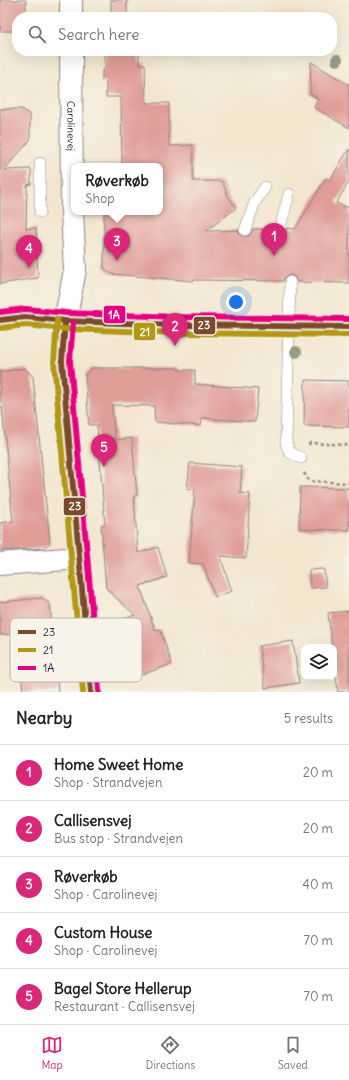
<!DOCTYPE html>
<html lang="en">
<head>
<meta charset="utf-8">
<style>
  :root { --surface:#fff; --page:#f6f6f6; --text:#222; --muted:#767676; --line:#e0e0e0; --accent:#db2777 }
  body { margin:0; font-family:Delius,sans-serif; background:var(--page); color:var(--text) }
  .controls { position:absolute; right:12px; bottom:12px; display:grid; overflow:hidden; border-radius:8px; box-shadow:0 4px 16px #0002 }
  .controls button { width:36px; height:36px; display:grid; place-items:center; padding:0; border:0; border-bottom:1px solid var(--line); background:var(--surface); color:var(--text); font:20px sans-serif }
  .you { position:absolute; left:236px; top:302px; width:14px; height:14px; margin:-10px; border:3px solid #fff; border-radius:50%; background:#1a73e8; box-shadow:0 0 0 6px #1a73e833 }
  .badge { display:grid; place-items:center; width:26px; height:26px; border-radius:50%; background:var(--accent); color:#fff; font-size:13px; font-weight:700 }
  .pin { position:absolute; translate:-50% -33px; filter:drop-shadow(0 1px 2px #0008) }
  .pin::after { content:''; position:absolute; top:21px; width:14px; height:12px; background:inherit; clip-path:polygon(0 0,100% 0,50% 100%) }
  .popup { position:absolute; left:71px; top:163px; width:92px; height:52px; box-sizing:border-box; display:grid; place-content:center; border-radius:8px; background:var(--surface); filter:drop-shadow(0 1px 3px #0005); font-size:13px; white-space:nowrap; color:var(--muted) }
  .popup b { font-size:15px; color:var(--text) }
  .popup::after { content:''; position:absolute; left:50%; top:100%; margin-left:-8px; border:8px solid transparent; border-top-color:var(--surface) }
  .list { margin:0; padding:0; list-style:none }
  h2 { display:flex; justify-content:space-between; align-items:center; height:52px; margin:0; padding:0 16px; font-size:17px }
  h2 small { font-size:13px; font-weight:400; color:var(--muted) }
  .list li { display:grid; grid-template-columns:26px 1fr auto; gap:12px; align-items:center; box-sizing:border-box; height:56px; padding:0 16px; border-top:1px solid var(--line) }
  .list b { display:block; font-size:15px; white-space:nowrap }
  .list p { margin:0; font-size:13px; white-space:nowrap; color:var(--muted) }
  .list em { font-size:13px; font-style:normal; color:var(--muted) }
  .icon { flex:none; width:22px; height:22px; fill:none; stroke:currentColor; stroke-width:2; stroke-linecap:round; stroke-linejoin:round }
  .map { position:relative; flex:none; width:349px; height:692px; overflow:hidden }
  .search { position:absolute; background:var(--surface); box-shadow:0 4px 16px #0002; left:12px; right:12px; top:12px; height:44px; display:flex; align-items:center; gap:10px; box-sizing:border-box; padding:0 14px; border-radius:16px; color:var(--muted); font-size:15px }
  .sheet { height:332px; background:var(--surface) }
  nav { display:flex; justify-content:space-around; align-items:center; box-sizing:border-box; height:56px; border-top:1px solid var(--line); background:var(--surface); font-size:11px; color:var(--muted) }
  nav a { display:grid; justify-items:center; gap:2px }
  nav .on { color:var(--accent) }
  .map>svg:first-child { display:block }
  .building { fill:#e09c97 }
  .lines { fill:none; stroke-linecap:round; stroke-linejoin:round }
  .lane-casing { stroke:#8a8485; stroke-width:12 }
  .street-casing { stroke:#8a8485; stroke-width:24 }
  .secondary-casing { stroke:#8a8485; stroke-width:24 }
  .path { stroke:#8a8485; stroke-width:2.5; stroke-dasharray:3 3; stroke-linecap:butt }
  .lane { stroke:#fff; stroke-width:11 }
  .street { stroke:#fff; stroke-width:22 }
  .secondary { stroke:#fff; stroke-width:22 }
  .bus-1-casing { stroke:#f7f3e8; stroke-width:9 }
  .bus-2-casing { stroke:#f7f3e8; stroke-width:9 }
  .bus-3-casing { stroke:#f7f3e8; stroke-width:9 }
  .bus-1 { stroke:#7a4b2a; stroke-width:6 }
  .bus-2 { stroke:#b29815; stroke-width:6 }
  .bus-3 { stroke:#e5007d; stroke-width:6 }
  .tree { fill:#979a89 }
  .labels { text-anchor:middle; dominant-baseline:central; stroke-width:3.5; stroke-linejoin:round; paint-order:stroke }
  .street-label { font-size:10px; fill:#22223b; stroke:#f7f3e8 }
  .key { fill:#f7f3e8; stroke:#b7b4b4; stroke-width:1 }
  .key-label { font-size:11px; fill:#22223b }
  .line-badge { stroke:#f7f3e8; stroke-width:1.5 }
  .badge-label { font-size:11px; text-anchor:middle; font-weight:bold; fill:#fff }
</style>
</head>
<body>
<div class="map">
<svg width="349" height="692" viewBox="0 0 349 692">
  <rect width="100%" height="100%" fill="#f7f3e8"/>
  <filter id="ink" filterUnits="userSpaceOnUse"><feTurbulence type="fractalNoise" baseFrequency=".025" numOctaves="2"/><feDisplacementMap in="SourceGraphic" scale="8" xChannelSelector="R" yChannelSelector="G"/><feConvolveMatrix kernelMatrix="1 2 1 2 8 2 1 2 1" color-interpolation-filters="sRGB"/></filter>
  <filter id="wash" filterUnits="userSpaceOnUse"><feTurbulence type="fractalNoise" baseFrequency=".012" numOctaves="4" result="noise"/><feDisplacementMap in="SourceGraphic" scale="16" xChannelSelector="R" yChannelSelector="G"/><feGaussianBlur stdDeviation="0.9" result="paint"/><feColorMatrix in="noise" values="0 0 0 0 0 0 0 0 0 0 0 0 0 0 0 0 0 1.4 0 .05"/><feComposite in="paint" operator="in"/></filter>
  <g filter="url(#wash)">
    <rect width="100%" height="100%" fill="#f3e6cf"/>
    <g id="blocks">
      <!-- building -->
      <g class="building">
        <path d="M0,0H26V17H17V31H0Z"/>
        <rect x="111" y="0" width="16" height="17"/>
        <path d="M105,51H139V64H145L146,103H169V146L193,145V181H222L228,196L236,208L206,231L238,230L240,235L246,237L250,235L253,229H273L275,233L281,235L285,233L287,228L295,229L326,178L330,180L349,149V182L336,203L349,208V283L297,282L294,276L290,275L284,278L283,281L194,280V281L111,274L104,268V212H160V166H122L121,97H106V83L102,80V71L105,68Z"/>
        <path d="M311,62L349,85V128L314,107L318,99L310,94Z"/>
        <path d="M0,109H22L30,115V140L4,170L31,169V184L27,185L26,229L36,228L38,278L0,284Z"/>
        <path d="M25,368L33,377L50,543L43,548L0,551V523L13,521L2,407H0V372Z"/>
        <path d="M92,368H177L179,370H195V384L258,389L255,422L202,418L201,426L155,422L154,406L112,405L115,440L132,438L137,496H134L138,553L158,547L167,577L140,586L155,630L160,629L172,664L132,678L114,622L135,615L106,588L101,525L105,524L97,425H89L85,374Z"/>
        <path d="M305,380L349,381V427L304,426Z"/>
        <path d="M190,463L242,467L240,493L250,494L246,558L220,556L232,591L215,597L203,564L189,563L195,489H187Z"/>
        <path d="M300,487L349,488V530L299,529Z"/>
        <path d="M324,569L326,587L310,588L309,570Z"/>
        <path d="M42,598L50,604L58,692H23L17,634L0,635V602Z"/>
        <path d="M349,611V692H338L334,660V647H332L328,613Z"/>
        <path d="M293,641L299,683L265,688L259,646Z"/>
      </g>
    </g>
  </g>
  <g filter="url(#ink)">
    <use href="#blocks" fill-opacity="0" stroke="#8a8485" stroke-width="1"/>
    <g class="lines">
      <!-- lane casing -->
      <g class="lane-casing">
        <g id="lane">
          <path d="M40,212V163"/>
          <path d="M280,228L289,194"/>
          <path d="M245,230L255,202L265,187"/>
          <path d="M290,282L286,442L289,452L301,458"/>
        </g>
      </g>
      <!-- street casing -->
      <g class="street-casing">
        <g id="street">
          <path d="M71,0V17"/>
          <path id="s1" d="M71,51L72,211L75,270L65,321L62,361L91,692"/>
          <path d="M0,564L80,558"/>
        </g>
      </g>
      <!-- secondary casing -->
      <g class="secondary-casing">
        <path id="secondary" d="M0,320L26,317L65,321L180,325L349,327"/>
      </g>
      <!-- path -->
      <g class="path">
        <path d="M309,445L310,443L349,445"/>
        <path d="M304,473L309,481L349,483"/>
      </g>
      <!-- lane -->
      <use href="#lane" class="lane"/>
      <!-- street -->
      <use href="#street" class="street"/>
      <!-- secondary -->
      <use href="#secondary" class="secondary"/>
      <!-- bus-1 casing -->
      <g class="bus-1-casing">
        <g id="bus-1">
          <path d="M0,320L26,317L65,321L180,325L349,327"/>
          <path d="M65,321L62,361L91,692"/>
        </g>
      </g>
      <!-- bus-2 casing -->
      <g class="bus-2-casing">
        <g id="bus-2">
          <path d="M57,320L54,362L83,692"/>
          <path d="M1,328L26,325L65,329L180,333L349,335"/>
        </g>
      </g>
      <!-- bus-3 casing -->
      <g class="bus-3-casing">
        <g id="bus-3">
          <path d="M0,312L26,309L66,313L180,317L349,319"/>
          <path d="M73,322L70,361L99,691"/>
        </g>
      </g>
      <!-- bus-1 -->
      <use href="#bus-1" class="bus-1"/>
      <!-- bus-2 -->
      <use href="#bus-2" class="bus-2"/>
      <!-- bus-3 -->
      <use href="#bus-3" class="bus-3"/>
    </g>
    <!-- trees -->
    <g class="tree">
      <circle cx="337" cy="60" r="6"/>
      <circle cx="296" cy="352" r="6"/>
    </g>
  </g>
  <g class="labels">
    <!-- street labels -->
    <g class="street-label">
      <text stroke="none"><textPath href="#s1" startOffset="75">Carolinevej</textPath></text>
    </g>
  </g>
  <!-- legend -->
  <rect x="10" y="618" width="132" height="64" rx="6" class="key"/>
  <rect x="18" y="630" width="18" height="4" fill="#7a4b2a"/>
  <rect x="18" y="648" width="18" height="4" fill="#b29815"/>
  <rect x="18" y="666" width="18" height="4" fill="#e5007d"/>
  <g class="key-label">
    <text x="43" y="636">23</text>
    <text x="43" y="654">21</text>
    <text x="43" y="672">1A</text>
  </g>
  <g class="line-badge">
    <rect x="103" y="305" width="23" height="19" rx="4" fill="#e5007d"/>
    <rect x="193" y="316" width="23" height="19" rx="4" fill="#7a4b2a"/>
    <rect x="133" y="322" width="23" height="19" rx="4" fill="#b29815"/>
    <rect x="63" y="497" width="23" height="19" rx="4" fill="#7a4b2a"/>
  </g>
  <g class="badge-label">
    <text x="114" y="319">1A</text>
    <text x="204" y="329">23</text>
    <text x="145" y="336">21</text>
    <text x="75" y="510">23</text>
  </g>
</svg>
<div class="controls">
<button><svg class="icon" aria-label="layers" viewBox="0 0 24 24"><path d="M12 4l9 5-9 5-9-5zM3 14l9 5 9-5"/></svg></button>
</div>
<div class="you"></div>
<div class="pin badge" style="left:274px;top:256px">1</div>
<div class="pin badge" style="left:175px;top:346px">2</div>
<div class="pin badge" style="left:117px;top:261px">3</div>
<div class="popup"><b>Røverkøb</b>Shop</div>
<div class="pin badge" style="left:29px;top:268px">4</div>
<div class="pin badge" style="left:104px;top:467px">5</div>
<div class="search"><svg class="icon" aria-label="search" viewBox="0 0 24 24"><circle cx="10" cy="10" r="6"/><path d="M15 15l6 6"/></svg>Search here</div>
</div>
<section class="sheet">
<h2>Nearby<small>5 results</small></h2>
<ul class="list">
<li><span class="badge">1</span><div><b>Home Sweet Home</b><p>Shop · Strandvejen</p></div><em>20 m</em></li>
<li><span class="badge">2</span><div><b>Callisensvej</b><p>Bus stop · Strandvejen</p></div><em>20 m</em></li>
<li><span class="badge">3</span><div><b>Røverkøb</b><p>Shop · Carolinevej</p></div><em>40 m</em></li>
<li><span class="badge">4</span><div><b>Custom House</b><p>Shop · Carolinevej</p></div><em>70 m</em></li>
<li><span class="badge">5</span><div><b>Bagel Store Hellerup</b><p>Restaurant · Callisensvej</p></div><em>70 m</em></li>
</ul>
</section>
<nav>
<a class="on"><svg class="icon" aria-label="map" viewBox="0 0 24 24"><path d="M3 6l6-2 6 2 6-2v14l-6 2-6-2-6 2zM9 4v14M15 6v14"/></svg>Map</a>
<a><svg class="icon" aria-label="directions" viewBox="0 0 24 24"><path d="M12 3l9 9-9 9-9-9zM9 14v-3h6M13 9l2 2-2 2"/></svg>Directions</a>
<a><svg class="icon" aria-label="saved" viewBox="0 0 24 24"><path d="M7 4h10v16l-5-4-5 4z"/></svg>Saved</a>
</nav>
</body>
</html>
